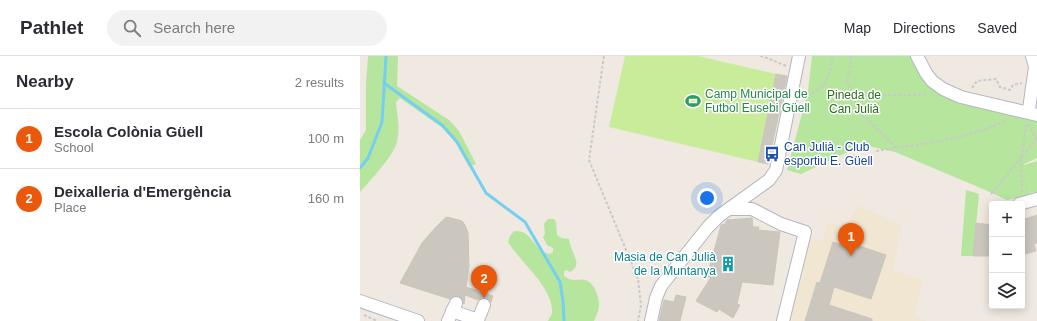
<!DOCTYPE html>
<html lang="en">
<head>
<meta charset="utf-8">
<style>
  :root { --surface:#fff; --page:#f2f2f3; --text:#2b2b33; --muted:#7c7c81; --line:#e1e1e2; --accent:#ea580c }
  body { margin:0; font-family:Arial,sans-serif; background:var(--page); color:var(--text) }
  .controls { position:absolute; right:12px; bottom:12px; display:grid; overflow:hidden; border-radius:4px; box-shadow:0 2px 10px #0003 }
  .controls button { width:36px; height:36px; display:grid; place-items:center; padding:0; border:0; border-bottom:1px solid var(--line); background:var(--surface); color:var(--text); font:20px sans-serif }
  .you { position:absolute; left:347px; top:142px; width:14px; height:14px; margin:-10px; border:3px solid #fff; border-radius:50%; background:#1a73e8; box-shadow:0 0 0 6px #1a73e833 }
  .badge { display:grid; place-items:center; width:26px; height:26px; border-radius:50%; background:var(--accent); color:#fff; font-size:13px; font-weight:700 }
  .pin { position:absolute; translate:-50% -33px; filter:drop-shadow(0 1px 2px #0008) }
  .pin::after { content:''; position:absolute; top:21px; width:14px; height:12px; background:inherit; clip-path:polygon(0 0,100% 0,50% 100%) }
  .list { margin:0; padding:0; list-style:none }
  h2 { display:flex; justify-content:space-between; align-items:center; height:52px; margin:0; padding:0 16px; font-size:17px }
  h2 small { font-size:13px; font-weight:400; color:var(--muted) }
  .list li { display:grid; grid-template-columns:26px 1fr auto; gap:12px; align-items:center; box-sizing:border-box; height:60px; padding:0 16px; border-top:1px solid var(--line) }
  .list b { display:block; font-size:15px; white-space:nowrap }
  .list p { margin:0; font-size:13px; white-space:nowrap; color:var(--muted) }
  .list em { font-size:13px; font-style:normal; color:var(--muted) }
  .icon { flex:none; width:22px; height:22px; fill:none; stroke:currentColor; stroke-width:2; stroke-linecap:round; stroke-linejoin:round }
  .map { position:relative; flex:none; width:677px; height:265px; overflow:hidden }
  header { display:flex; align-items:center; gap:24px; box-sizing:border-box; height:56px; padding:0 20px; background:var(--surface); border-bottom:1px solid var(--line) }
  header strong { font-size:19px }
  nav { display:flex; gap:22px; margin-inline-start:auto; font-size:14px }
  .search { width:280px; height:36px; background:var(--page); display:flex; align-items:center; gap:10px; box-sizing:border-box; padding:0 14px; border-radius:22px; color:var(--muted); font-size:15px }
  main { display:flex }
  aside { flex:1; background:var(--surface) }
  .map>svg:first-child { display:block }
  .education { fill:#f0e6d1 }
  .green { fill:#b6e59e }
  .pitch { fill:#c9ec9a }
  .lines { fill:none; stroke-linecap:round; stroke-linejoin:round }
  .stream { stroke:#75cff0; stroke-width:3 }
  .building { fill:#cbc7bf; stroke:#cbc5ba }
  .minor-casing { stroke:#b4b7c1; stroke-width:14 }
  .path { stroke:#c9c9c9; stroke-width:2; stroke-dasharray:3 2; stroke-linecap:butt }
  .minor { stroke:#fff; stroke-width:12 }
  .labels { text-anchor:middle; dominant-baseline:central; stroke-width:3; stroke-linejoin:round; paint-order:stroke }
  .leisure-label { font-size:12px; fill:#27864d; stroke:#fff; text-anchor:start }
  .park-label { font-size:12px; fill:#2c6e1b; stroke:#fff }
  .transit-label { font-size:12px; fill:#164399; stroke:#fff; text-anchor:start }
  .culture-label { font-size:12px; fill:#0d838f; stroke:#fff; text-anchor:end }
</style>
</head>
<body>
<header>
<strong>Pathlet</strong>
<div class="search"><svg class="icon" aria-label="search" viewBox="0 0 24 24"><circle cx="10" cy="10" r="6"/><path d="M15 15l6 6"/></svg>Search here</div>
<nav><a>Map</a><a>Directions</a><a>Saved</a></nav>
</header>
<main>
<aside>
<h2>Nearby<small>2 results</small></h2>
<ul class="list">
<li><span class="badge">1</span><div><b>Escola Colònia Güell</b><p>School</p></div><em>100 m</em></li>
<li><span class="badge">2</span><div><b>Deixalleria d'Emergència</b><p>Place</p></div><em>160 m</em></li>
</ul>
</aside>
<div class="map">
<svg width="677" height="265" viewBox="0 0 677 265">
  <rect width="100%" height="100%" fill="#efe9e1"/>
  <!-- education -->
  <path class="education" d="M498,150L542,169L533,214L563,224L554,260L567,265H428L444,216L441,215L452,182L464,185L466,167L486,171Z"/>
  <!-- green -->
  <g class="green">
    <path d="M8,0H38L37,30L89,64L99,75L116,108L109,111L96,87L84,73L40,42L36,46C37,59 41,75 36,89C31,102 10,125 0,136V84L6,74V28Z"/>
    <path d="M452,0H552L562,21L571,32L595,42L677,63V102L664,108L671,138L647,144L623,133L535,96L508,90L492,94L441,118L427,114L448,35Z"/>
    <path d="M677,105V136L671,137L664,109Z"/>
    <path d="M606,134L619,138L613,200H601Z"/>
    <path d="M188,163H194L196,166L197,179L202,182L209,183C210,188 211,192 213,196C216,204 220,211 210,216L206,214L204,216V220C214,227 217,222 225,224C234,226 240,242 239,250C239,255 236,260 234,265H188C189,262 192,259 192,257C194,232 160,206 148,186L150,180L154,175C174,174 171,194 190,198L193,196V192L187,189L183,181L185,178L184,168Z"/>
  </g>
  <!-- pitch -->
  <path class="pitch" d="M265,0H338L416,18L398,106L249,71Z"/>
  <g class="lines">
    <!-- stream -->
    <g class="stream">
      <path d="M24,27L82,69L97,86L126,137L165,166L200,226L203,245L204,265"/>
      <path d="M0,112L8,102L22,66L26,0"/>
    </g>
  </g>
  <!-- building -->
  <g class="building">
    <path d="M416,18L427,20L408,108L398,106Z"/>
    <path d="M677,159V187L674,188L676,195L665,198L662,188V164Z"/>
    <path d="M86,161L91,162L102,165L105,169L108,177L109,210L106,231L133,240L131,246L126,242H123L118,244L105,239L104,248L102,243L99,240H95L90,243L40,227L62,187L75,172Z"/>
    <path d="M392,162L393,171H399L398,174L420,176L413,229L382,226L377,248L380,249L373,262L359,253L357,256L336,245L351,221H347L361,169L365,168L367,164Z"/>
    <path d="M616,167L632,169V200H613Z"/>
    <path d="M473,186L491,192L493,188L526,199L511,243L474,231L469,249L512,263V265H445L457,226L460,227Z"/>
    <path d="M316,239L326,241L320,265H299L304,244L314,246Z"/>
  </g>
  <g class="lines">
    <!-- minor casing -->
    <g class="minor-casing">
      <g id="minor">
        <path d="M557,0L566,17L572,25L583,33L601,41L677,59"/>
        <path d="M669,53L675,11L672,0"/>
        <path d="M659,148L677,143"/>
        <path d="M369,153H392L421,168L445,176L423,265"/>
        <path d="M0,245L58,265"/>
        <path d="M92,255L118,264L124,249"/>
        <path d="M88,265L96,247"/>
        <path d="M291,265L296,242L301,230L348,171L359,160L409,124L416,114L439,0"/>
      </g>
    </g>
    <!-- path -->
    <g class="path">
      <path d="M244,0L229,104L278,223L281,249L278,265"/>
      <path d="M400,0C410,2 417,7 427,10"/>
      <path d="M491,0L490,13L487,24L491,36"/>
      <path d="M612,32L617,25L636,23L640,31L650,34L653,29L662,27"/>
      <path d="M442,37C446,37 452,38 455,36C468,30 470,13 473,0"/>
      <path d="M536,92L500,56L491,36C518,39 543,40 569,38"/>
      <path d="M516,95C559,88 607,84 647,64"/>
      <path d="M662,136L661,102L667,67"/>
      <path d="M631,138L676,84L669,68"/>
      <path d="M4,259L17,265"/>
    </g>
    <!-- minor -->
    <use href="#minor" class="minor"/>
  </g>
  <!-- icons -->
  <defs>
    <g id="stadium-bare" transform="scale(1.2)"><path d="M0-5a6.5 5 0 1 0 0 10a6.5 5 0 1 0 0-10ZM-3.5-1.8h7v3.6h-7Z" fill="#2e9e5b" stroke="#fff" stroke-width="2.5" paint-order="stroke"/></g>
    <g id="bus-bare" transform="scale(1.2)"><path d="M-5-6H5V4H4V6H2V4H-2V6H-4V4H-5ZM-3.5-4V0h7V-4ZM-3.5 1.2v1.5H-2V1.2ZM2 1.2v1.5H3.5V1.2Z" fill="#1a4fb4" stroke="#fff" stroke-width="2.5" paint-order="stroke"/></g>
    <g id="building-bare" transform="scale(1.2)"><path d="M-4-6H4V6H1V3H-1V6H-4ZM-2.5-4.3h1.7v1.8h-1.7ZM.8-4.3h1.7v1.8H.8ZM-2.5-1h1.7V.8h-1.7ZM.8-1h1.7V.8H.8Z" fill="#0f9aa8" stroke="#fff" stroke-width="2.5" paint-order="stroke"/></g>
  </defs>
  <g fill-rule="evenodd">
    <use href="#stadium-bare" x="333" y="45"/>
    <use href="#bus-bare" x="412" y="98"/>
    <use href="#building-bare" x="368" y="208"/>
  </g>
  <g class="labels">
    <!-- leisure labels -->
    <g class="leisure-label">
      <text x="345" y="38">Camp Municipal de<tspan x="345" dy="14">Futbol Eusebi Güell</tspan></text>
    </g>
    <!-- park labels -->
    <g class="park-label">
      <text x="494" y="39">Pineda de<tspan x="494" dy="14">Can Julià</tspan></text>
    </g>
    <!-- transit labels -->
    <g class="transit-label">
      <text x="424" y="91">Can Julià - Club<tspan x="424" dy="14">esportiu E. Güell</tspan></text>
    </g>
    <!-- culture labels -->
    <g class="culture-label">
      <text x="356" y="201">Masia de Can Julià<tspan x="356" dy="14">de la Muntanya</tspan></text>
    </g>
  </g>
</svg>
<div class="controls">
<button>+</button>
<button>−</button>
<button><svg class="icon" aria-label="layers" viewBox="0 0 24 24"><path d="M12 4l9 5-9 5-9-5zM3 14l9 5 9-5"/></svg></button>
</div>
<div class="you"></div>
<div class="pin badge" style="left:491px;top:200px">1</div>
<div class="pin badge" style="left:124px;top:242px">2</div>
</div>
</main>
</body>
</html>
